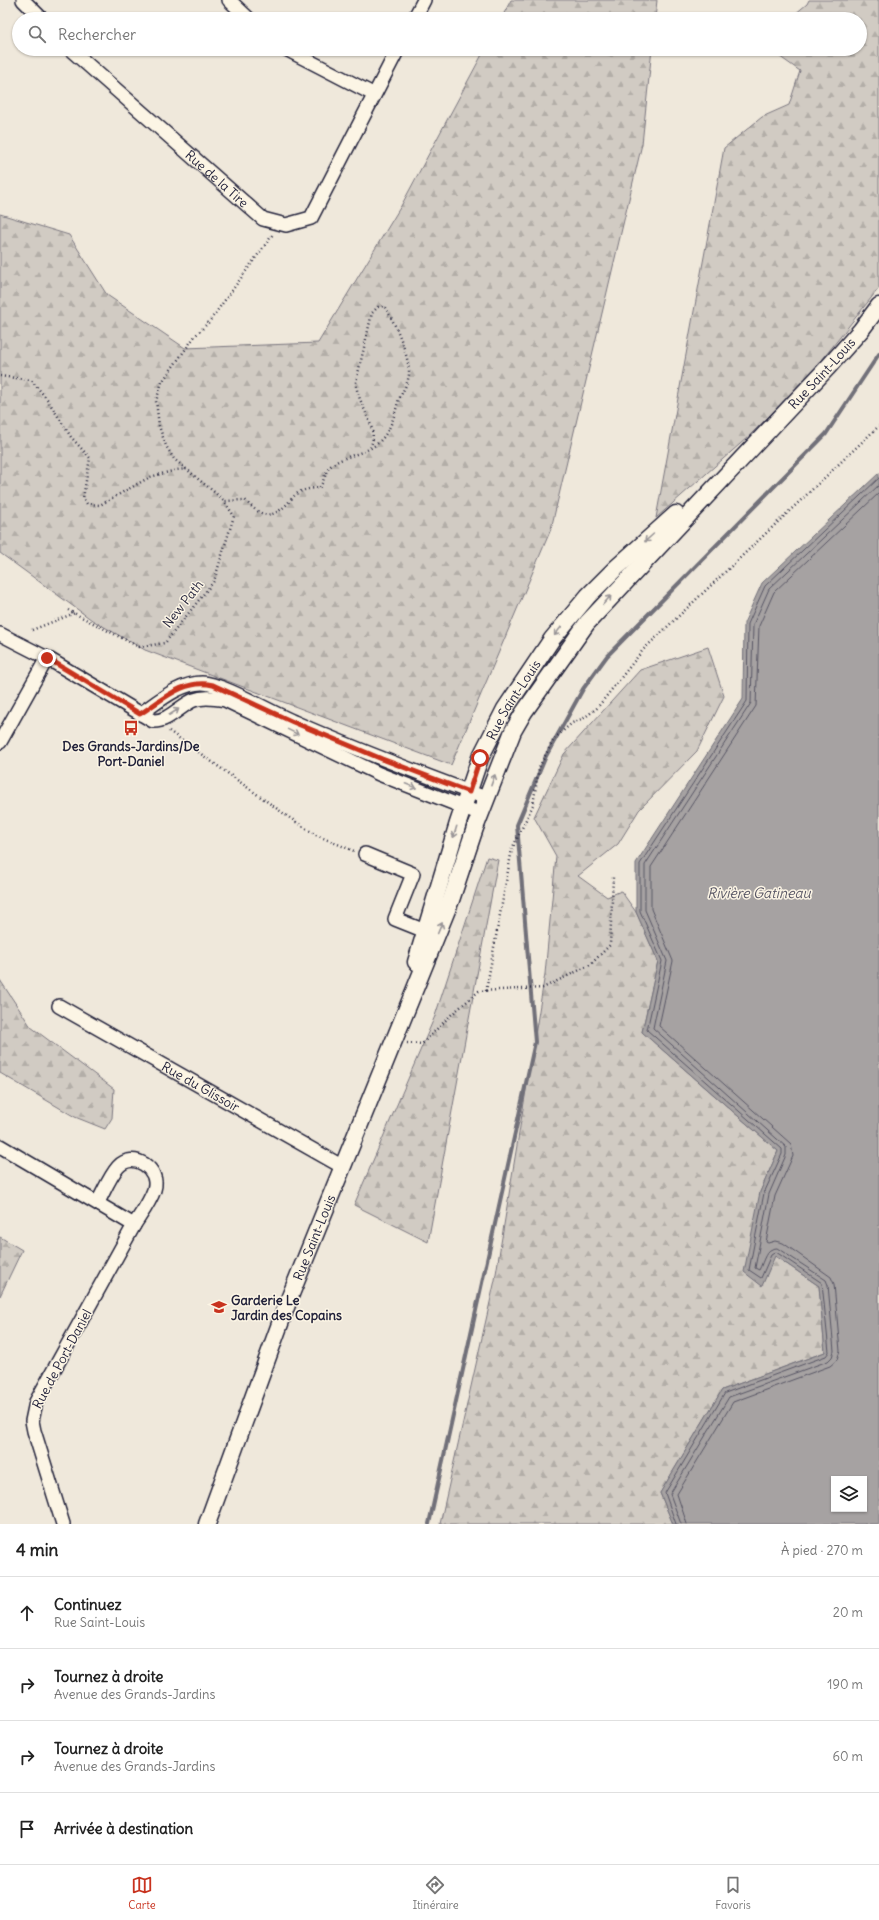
<!DOCTYPE html>
<html lang="fr">
<head>
<meta charset="utf-8">
<style>
  :root { --surface:#fff; --page:#f2f2f2; --text:#222; --muted:#767676; --line:#e0e0e0; --accent:#c8321e }
  body { margin:0; font-family:Delius,sans-serif; background:var(--page); color:var(--text) }
  .controls { position:absolute; right:12px; bottom:12px; display:grid; overflow:hidden; border-radius:0px; box-shadow:0 1px 3px #0004 }
  .controls button { width:36px; height:36px; display:grid; place-items:center; padding:0; border:0; border-bottom:1px solid var(--line); background:var(--surface); color:var(--text); font:20px sans-serif }
  .stop { position:absolute; width:12px; height:12px; margin:-9px; border:3px solid #c8321e; border-radius:50%; background:#fff }
  .stop.end { background:#c8321e; border-color:#fff; box-shadow:0 1px 4px #0008 }
  .list { margin:0; padding:0; list-style:none }
  h2 { display:flex; justify-content:space-between; align-items:center; height:52px; margin:0; padding:0 16px; font-size:17px }
  h2 small { font-size:13px; font-weight:400; color:var(--muted) }
  .list li { display:grid; grid-template-columns:26px 1fr auto; gap:12px; align-items:center; box-sizing:border-box; height:72px; padding:0 16px; border-top:1px solid var(--line) }
  .list b { display:block; font-size:15px; white-space:nowrap }
  .list p { margin:0; font-size:13px; white-space:nowrap; color:var(--muted) }
  .list em { font-size:13px; font-style:normal; color:var(--muted) }
  .icon { flex:none; width:22px; height:22px; fill:none; stroke:currentColor; stroke-width:2; stroke-linecap:round; stroke-linejoin:round }
  .map { position:relative; flex:none; width:879px; height:1524px; overflow:hidden }
  .search { position:absolute; background:var(--surface); box-shadow:0 1px 3px #0004; left:12px; right:12px; top:12px; height:44px; display:flex; align-items:center; gap:10px; box-sizing:border-box; padding:0 14px; border-radius:22px; color:var(--muted); font-size:15px }
  .sheet { height:340px; background:var(--surface) }
  nav { display:flex; justify-content:space-around; align-items:center; box-sizing:border-box; height:56px; border-top:1px solid var(--line); background:var(--surface); font-size:11px; color:var(--muted) }
  nav a { display:grid; justify-items:center; gap:2px }
  nav .on { color:var(--accent) }
  .map>svg:first-child { display:block }
  .forest { fill:url(#forest-firs); stroke:#7a767f }
  .water { fill:#a6a2a2; stroke:#716f79; fill-rule:evenodd }
  .lines { fill:none; stroke-linecap:round; stroke-linejoin:round }
  .shore { stroke:#575564; stroke-width:1 }
  .stream { stroke:#716f79; stroke-width:4 }
  .minor-casing { stroke:#22223b; stroke-width:16 }
  .major-casing { stroke:#22223b; stroke-width:19 }
  .path { stroke:#22223b; stroke-width:2.5; stroke-dasharray:1 3; stroke-linecap:butt }
  .minor { stroke:#fcf5e5; stroke-width:13 }
  .major { stroke:#fcf5e5; stroke-width:16 }
  .oneway { stroke:#9a9698 }
  .route { stroke:#c8321e; stroke-width:5 }
  .labels { text-anchor:middle; dominant-baseline:central; stroke-width:3; stroke-linejoin:round; paint-order:stroke }
  .street-label { font-size:13px; fill:#22223b; stroke:#fcf5e5 }
  .poi-label { font-size:13px; font-weight:bold; fill:#22223b; stroke:#fcf5e5 }
  .water-label { font-size:14px; font-style:italic; fill:#575564; stroke:#fcf5e5 }
</style>
</head>
<body>
<div class="map">
<svg width="879" height="1524" viewBox="0 0 879 1524">
  <defs>
    <pattern id="forest-firs" width="22" height="20" patternUnits="userSpaceOnUse"><rect width="22" height="20" fill="#d1cbc3"/><path d="M5 1l3.5 6h-7zM16 11l3.5 6h-7z" fill="#b3aea8"/></pattern>
  </defs>
  <rect width="100%" height="100%" fill="#efe8db"/>
  <filter id="ink" filterUnits="userSpaceOnUse"><feTurbulence type="fractalNoise" baseFrequency=".025" numOctaves="2"/><feDisplacementMap in="SourceGraphic" scale="8" xChannelSelector="R" yChannelSelector="G"/><feConvolveMatrix kernelMatrix="1 2 1 2 8 2 1 2 1" color-interpolation-filters="sRGB"/></filter>
  <g filter="url(#ink)">
    <!-- forest -->
    <g class="forest">
      <path d="M511,0H657L655,19H501Z"/>
      <path d="M809,0H879V288L810,375L748,437L656,518L724,148L762,117L789,105L800,71L769,49H860V19H789L807,4Z"/>
      <path d="M485,49H652L642,144L551,529L451,765L145,650L92,620L0,553V214L69,235L107,295L185,348L318,343L401,206Z"/>
      <path d="M708,647L724,696L697,751L639,810L618,844L578,876L607,897L621,891L636,912L658,961L642,1032L778,1151L760,1192L775,1256L819,1286L825,1352L722,1390L660,1493L673,1524H440L495,1280L545,974L556,856L534,817L564,754L640,670Z"/>
      <path d="M487,857L498,860L428,1242L354,1205L435,1016Z"/>
      <path d="M0,980L31,1027L114,1089L112,1118L105,1129L75,1117L0,1073Z"/>
      <path d="M0,1237L22,1250L0,1296Z"/>
    </g>
    <!-- water -->
    <path class="water" d="M879,473V1524H673L660,1493L722,1390L825,1352L819,1286L775,1256L762,1286L744,1272L760,1192L778,1151L642,1032L658,961L636,912V863L743,699L744,623L762,583ZM834,1479H864V1509H834Z"/>
    <g class="lines">
      <!-- shore -->
      <g class="shore">
        <path d="M676,1524L665,1493L725,1393L826,1356L829,1352L822,1283L776,1252L771,1255L761,1278L749,1270L764,1193L782,1154V1149L647,1030L662,961L640,911V864L747,701L748,624L765,586L879,478"/>
        <path d="M681,1524L670,1494L729,1397L828,1361L832,1357L834,1351L828,1285L826,1280L777,1248C765,1248 764,1261 759,1270L755,1268L769,1194L786,1155V1147L653,1028L667,961L645,910V865L751,703L753,625L769,589L879,485"/>
        <path d="M687,1524L677,1494L733,1402L830,1366L837,1360L840,1351L834,1284L831,1277L783,1243L775,1241L768,1243L766,1242L775,1196L793,1156L791,1144L659,1026L673,961L651,909V867L756,706L759,626L774,592L879,493"/>
      </g>
      <!-- stream -->
      <path class="stream" d="M429,1524L535,1042L517,825L546,756L583,689L607,656L826,434L879,354"/>
      <!-- minor casing -->
      <g class="minor-casing">
        <g id="minor">
          <path d="M23,0L42,19"/>
          <path d="M229,0L249,19"/>
          <path d="M414,19L424,0"/>
          <path id="s1" d="M70,49L263,219L286,225L311,218L398,49"/>
          <path d="M286,49L373,94"/>
          <path d="M0,634L47,658L153,721C168,722 181,705 194,700C204,696 215,698 225,700L379,774L481,814"/>
          <path d="M140,714C158,702 179,683 202,683C222,683 272,713 294,722C357,750 421,774 486,798"/>
          <path d="M0,742L47,658"/>
          <path d="M365,854L413,874L395,919L425,931"/>
          <path id="s2" d="M59,1006L343,1167"/>
          <path d="M0,1146L134,1225L36,1402L32,1421L34,1431L63,1524"/>
          <path d="M98,1202C104,1191 110,1176 118,1167C133,1150 161,1169 154,1190C150,1202 141,1214 134,1225"/>
        </g>
      </g>
      <!-- major casing -->
      <g class="major-casing">
        <g id="major">
          <path id="s3" d="M416,962L458,823L480,758L505,709L552,639L588,596L616,568L676,514"/>
          <path id="s4" d="M207,1524L289,1299L451,900L475,828L513,731L524,712L587,623L829,366L861,330L879,306"/>
        </g>
      </g>
      <!-- path -->
      <g class="path">
        <path d="M0,376L31,380L47,399L71,437L90,458L83,498L87,504L100,505L150,477L176,470L187,469C199,481 212,489 224,501L245,500C260,516 270,521 287,504C290,501 294,495 298,493C304,489 313,488 319,488C325,481 324,471 332,465C345,455 366,454 378,443C390,432 394,417 398,402C401,393 408,385 409,374C410,358 394,319 384,306L378,307L372,313L356,382C356,403 381,429 370,447"/>
        <path d="M186,469L174,459L166,446L159,426L156,401L162,382L195,336L209,322L273,234"/>
        <path d="M68,610L139,647L165,643L214,581L234,516L224,501"/>
        <path d="M32,630L75,613"/>
        <path d="M169,731L290,818L316,835L354,851"/>
        <path d="M486,991L512,849L533,805L539,767L554,739L572,723L584,718L597,708L643,650L879,426"/>
        <path d="M407,1043L422,1044L451,1015L479,991L543,988L590,965L610,945L613,877"/>
      </g>
      <!-- minor -->
      <use href="#minor" class="minor"/>
      <!-- major -->
      <use href="#major" class="major"/>
    </g>
    <!-- one-way arrows -->
    <defs><path id="oneway-shaft" d="M-6 0H5M1.5-3L5.5 0L1.5 3" fill="none" stroke-width="1.6" stroke-linecap="round" stroke-linejoin="round"/></defs>
    <g class="oneway">
      <use href="#oneway-shaft" transform="translate(649 538) rotate(138)"/>
      <use href="#oneway-shaft" transform="translate(607 600) rotate(-48)"/>
      <use href="#oneway-shaft" transform="translate(558 631) rotate(128)"/>
      <use href="#oneway-shaft" transform="translate(174 712) rotate(-33)"/>
      <use href="#oneway-shaft" transform="translate(293 732) rotate(26)"/>
      <use href="#oneway-shaft" transform="translate(493 780) rotate(-70)"/>
      <use href="#oneway-shaft" transform="translate(411 786) rotate(21)"/>
      <use href="#oneway-shaft" transform="translate(455 832) rotate(107)"/>
      <use href="#oneway-shaft" transform="translate(440 928) rotate(-67)"/>
    </g>
  </g>
  <g class="lines" filter="url(#ink)">
    <!-- route -->
    <path class="route" d="M47,658L140,714C162,700 185,678 213,685L293,722L382,759L469,792L480,758"/>
  </g>
  <!-- icons -->
  <defs>
    <g id="bus-bare" transform="scale(1.2)"><path d="M-5-6H5V4H4V6H2V4H-2V6H-4V4H-5ZM-3.5-4V0h7V-4ZM-3.5 1.2v1.5H-2V1.2ZM2 1.2v1.5H3.5V1.2Z" fill="#c8321e" stroke="#fcf5e5" stroke-width="2.5" paint-order="stroke"/></g>
    <g id="school-bare" transform="scale(1.2)"><path d="M0-5L7-2L0 1L-7-2ZM-4 1L0 2.5L4 1V4Q0 6-4 4Z" fill="#c8321e" stroke="#fcf5e5" stroke-width="2.5" paint-order="stroke"/></g>
  </defs>
  <g fill-rule="evenodd">
    <use href="#bus-bare" x="131" y="728"/>
    <use href="#school-bare" x="219" y="1307"/>
  </g>
  <g class="labels">
    <!-- street labels -->
    <g class="street-label">
      <text stroke="none"><textPath href="#s1" startOffset="196">Rue de la Tire</textPath></text>
      <text stroke="none"><textPath href="#s4" startOffset="1324">Rue Saint-Louis</textPath></text>
      <text transform="translate(183 604) rotate(-52)">New Path</text>
      <text stroke="none"><textPath href="#s3" startOffset="281">Rue Saint-Louis</textPath></text>
      <text stroke="none"><textPath href="#s2" startOffset="163">Rue du Glissoir</textPath></text>
      <text stroke="none"><textPath href="#s4" startOffset="306">Rue Saint-Louis</textPath></text>
      <text transform="translate(62 1359) rotate(-62)">Rue de Port-Daniel</text>
    </g>
    <!-- poi labels -->
    <g class="poi-label">
      <text x="131" y="746">Des Grands-Jardins/De<tspan x="131" dy="15">Port-Daniel</tspan></text>
      <text x="231" y="1300" text-anchor="start">Garderie Le<tspan x="231" dy="15">Jardin des Copains</tspan></text>
    </g>
    <!-- water labels -->
    <g class="water-label">
      <text x="759" y="893">Rivière Gatineau</text>
    </g>
  </g>
</svg>
<div class="controls">
<button><svg class="icon" aria-label="layers" viewBox="0 0 24 24"><path d="M12 4l9 5-9 5-9-5zM3 14l9 5 9-5"/></svg></button>
</div>
<div class="stop" style="left:480px;top:758px"></div>
<div class="stop end" style="left:47px;top:658px"></div>
<div class="search"><svg class="icon" aria-label="search" viewBox="0 0 24 24"><circle cx="10" cy="10" r="6"/><path d="M15 15l6 6"/></svg>Rechercher</div>
</div>
<section class="sheet">
<h2>4 min<small>À pied · 270 m</small></h2>
<ul class="list">
<li><svg class="icon" aria-label="ahead" viewBox="0 0 24 24"><path d="M12 20V5M6 11l6-6 6 6"/></svg><div><b>Continuez</b><p>Rue Saint-Louis</p></div><em>20 m</em></li>
<li><svg class="icon" aria-label="right" viewBox="0 0 24 24"><path d="M7 20v-9h11M14 6l5 5-5 5"/></svg><div><b>Tournez à droite</b><p>Avenue des Grands-Jardins</p></div><em>190 m</em></li>
<li><svg class="icon" aria-label="right" viewBox="0 0 24 24"><path d="M7 20v-9h11M14 6l5 5-5 5"/></svg><div><b>Tournez à droite</b><p>Avenue des Grands-Jardins</p></div><em>60 m</em></li>
<li><svg class="icon" aria-label="arrive" viewBox="0 0 24 24"><path d="M6 21V4h12l-3 4 3 4H6"/></svg><div><b>Arrivée à destination</b></div></li>
</ul>
</section>
<nav>
<a class="on"><svg class="icon" aria-label="map" viewBox="0 0 24 24"><path d="M3 6l6-2 6 2 6-2v14l-6 2-6-2-6 2zM9 4v14M15 6v14"/></svg>Carte</a>
<a><svg class="icon" aria-label="directions" viewBox="0 0 24 24"><path d="M12 3l9 9-9 9-9-9zM9 14v-3h6M13 9l2 2-2 2"/></svg>Itinéraire</a>
<a><svg class="icon" aria-label="saved" viewBox="0 0 24 24"><path d="M7 4h10v16l-5-4-5 4z"/></svg>Favoris</a>
</nav>
</body>
</html>
